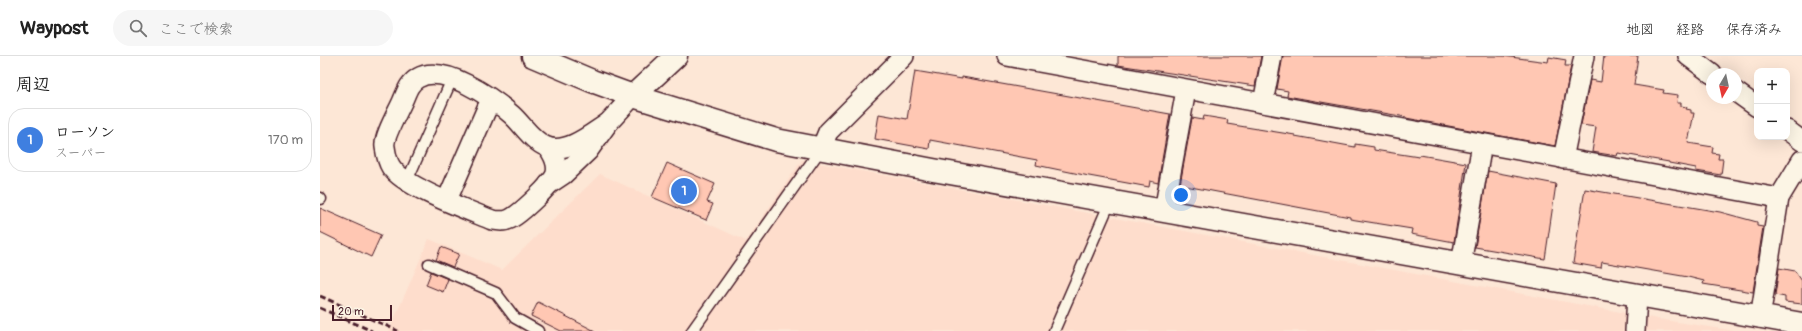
<!DOCTYPE html>
<html lang="ja">
<head>
<meta charset="utf-8">
<style>
  :root { --surface:#fff; --page:#f6f6f6; --text:#222; --muted:#767676; --line:#e0e0e0; --accent:#c8321e }
  body { margin:0; font-family:Pangolin,"Klee One",sans-serif; background:var(--page); color:var(--text) }
  .controls { position:absolute; right:12px; top:12px; display:grid; overflow:hidden; border-radius:8px; box-shadow:0 4px 16px #0002 }
  .controls button { width:36px; height:36px; display:grid; place-items:center; padding:0; border:0; border-bottom:1px solid var(--line); background:var(--surface); color:var(--text); font:20px sans-serif }
  .compass { position:absolute; left:1386px; top:12px; width:36px; height:36px; border-radius:50%; background:var(--surface); box-shadow:0 4px 16px #0002; rotate:189deg }
  .scale { position:absolute; left:12px; bottom:10px; width:60px; box-sizing:border-box; padding-left:4px; border:2px solid #4a1f2b; border-top:0; font-size:11px; line-height:14px; white-space:nowrap; color:#4a1f2b; -webkit-text-stroke:3px #fcf5e5; paint-order:stroke }
  .you { position:absolute; left:861px; top:139px; width:14px; height:14px; margin:-10px; border:3px solid #fff; border-radius:50%; background:#1a73e8; box-shadow:0 0 0 6px #1a73e833 }
  .badge { display:grid; place-items:center; width:26px; height:26px; border-radius:50%; background:var(--accent); color:#fff; font-size:13px; font-weight:700 }
  .pin { position:absolute; translate:-50% -50%; border:2px solid #fff; box-shadow:0 1px 4px #0006 }
  .list { margin:0; padding:0; list-style:none }
  h2 { display:flex; justify-content:space-between; align-items:center; height:52px; margin:0; padding:0 16px; font-size:17px }
  h2 small { font-size:13px; font-weight:400; color:var(--muted) }
  .list li { display:grid; grid-template-columns:26px 1fr auto; gap:12px; align-items:center; box-sizing:border-box; height:64px; margin:0 8px 8px; padding:0 8px; border:1px solid var(--line); border-radius:16px }
  .list b { display:block; font-size:15px; white-space:nowrap }
  .list p { margin:0; font-size:13px; white-space:nowrap; color:var(--muted) }
  .list em { font-size:13px; font-style:normal; color:var(--muted) }
  .icon { flex:none; width:22px; height:22px; fill:none; stroke:currentColor; stroke-width:2; stroke-linecap:round; stroke-linejoin:round }
  .map { position:relative; flex:none; width:1482px; height:275px; overflow:hidden }
  header { display:flex; align-items:center; gap:24px; box-sizing:border-box; height:56px; padding:0 20px; background:var(--surface); border-bottom:1px solid var(--line) }
  header strong { font-size:19px }
  nav { display:flex; gap:22px; margin-inline-start:auto; font-size:14px }
  .search { width:280px; height:36px; background:var(--page); display:flex; align-items:center; gap:10px; box-sizing:border-box; padding:0 14px; border-radius:22px; color:var(--muted); font-size:15px }
  main { display:flex }
  aside { flex:1; background:var(--surface) }
  .map>svg:first-child { display:block }
  .built { fill:#feddcc }
  .building { fill:#ffc7b3; stroke:#4a1f2b }
  .lines { fill:none; stroke-linecap:round; stroke-linejoin:round }
  .lane-casing { stroke:#4a1f2b; stroke-width:13 }
  .street-casing { stroke:#4a1f2b; stroke-width:22 }
  .secondary-casing { stroke:#4a1f2b; stroke-width:25 }
  .lane { stroke:#fcf5e5; stroke-width:10 }
  .street { stroke:#fcf5e5; stroke-width:19 }
  .secondary { stroke:#fcf5e5; stroke-width:22 }
  .rail { stroke:#4a1f2b; stroke-width:3; stroke-dasharray:6 3; stroke-linecap:butt }
</style>
</head>
<body>
<header>
<strong>Waypost</strong>
<div class="search"><svg class="icon" aria-label="search" viewBox="0 0 24 24"><circle cx="10" cy="10" r="6"/><path d="M15 15l6 6"/></svg>ここで検索</div>
<nav><a>地図</a><a>経路</a><a>保存済み</a></nav>
</header>
<main>
<aside>
<h2>周辺<small></small></h2>
<ul class="list">
<li><span class="badge" style="background:#3f7fe0">1</span><div><b>ローソン</b><p>スーパー</p></div><em>170 m</em></li>
</ul>
</aside>
<div class="map">
<svg width="1482" height="275" viewBox="0 0 1482 275">
  <rect width="100%" height="100%" fill="#fde7d6"/>
  <filter id="ink" filterUnits="userSpaceOnUse"><feTurbulence type="fractalNoise" baseFrequency=".025" numOctaves="2"/><feDisplacementMap in="SourceGraphic" scale="8" xChannelSelector="R" yChannelSelector="G"/><feConvolveMatrix kernelMatrix="1 2 1 2 8 2 1 2 1" color-interpolation-filters="sRGB"/></filter>
  <g filter="url(#ink)">
    <!-- built -->
    <path class="built" d="M482,104L1338,263L1415,275H69L109,183L182,214L280,118L426,185Z"/>
    <!-- building -->
    <g class="building">
      <path d="M798,0H941L935,30L798,9Z"/>
      <path d="M963,0H1183L1228,6L1229,1L1246,4L1245,10H1251L1235,90L1086,62V61L967,40L968,35L957,33Z"/>
      <path d="M1284,0H1318L1314,29L1344,34L1343,37L1358,39L1357,47H1361V50L1367,51L1366,53L1371,54V57H1374L1368,87L1393,91L1392,97L1399,98L1398,103H1403L1401,119L1376,115V112L1349,107V106L1298,97L1297,100L1272,96L1276,71L1261,69L1270,24L1281,26Z"/>
      <path d="M595,15L642,23V21L850,58L838,127L830,125L829,131L769,120L716,109L717,104L610,84L609,93L555,83L559,58L587,63Z"/>
      <path d="M884,60L908,64L907,68L975,79V80L1035,91V88L1054,91V94L1099,101L1100,99L1146,107L1134,186L1091,178L1092,173L1030,163V161L860,129L872,62L883,64Z"/>
      <path d="M347,107L395,128L387,146L393,148L386,164L332,141Z"/>
      <path d="M1168,115L1236,128L1225,203L1155,191Z"/>
      <path d="M1265,133L1400,156L1437,166V170L1443,171L1433,236L1383,228L1384,225L1368,221L1282,206L1281,212L1253,207Z"/>
      <path d="M0,152L61,179L51,201L0,176Z"/>
      <path d="M121,191L139,198L133,211L116,204Z"/>
      <path d="M1459,212L1475,215L1482,225V248L1465,246V241L1455,239Z"/>
      <path d="M111,216L128,223L123,236L106,229Z"/>
      <path d="M218,246L275,275H241L211,260Z"/>
    </g>
    <g class="lines">
      <!-- lane casing -->
      <g class="lane-casing">
        <g id="lane">
          <path d="M87,125L132,23"/>
          <path d="M0,142L1,143"/>
          <path d="M109,208L176,237L195,262L218,275"/>
          <path d="M372,275L501,93"/>
          <path d="M734,275L790,146"/>
        </g>
      </g>
      <!-- street casing -->
      <g class="street-casing">
        <g id="street">
          <path d="M687,0L1459,142"/>
          <path d="M1368,0L1392,18"/>
          <path d="M1416,36L1437,51"/>
          <path d="M943,47L952,0"/>
          <path d="M1467,74L1482,85"/>
          <path d="M228,91C233,99 238,107 236,117C234,127 200,158 190,163C184,166 178,165 172,164C148,154 84,131 71,111C67,105 66,98 65,91C63,81 79,54 83,44C87,35 89,27 98,22C123,7 173,42 192,59C203,69 212,85 227,91C248,98 272,77 288,67"/>
          <path d="M501,93L508,76L584,0"/>
          <path d="M1243,103L1264,0"/>
          <path d="M229,128L244,118L268,95L288,67L313,40"/>
          <path d="M127,144L167,52L172,49H179"/>
          <path d="M844,155L866,34"/>
          <path d="M1141,208L1162,88"/>
          <path d="M1440,262L1459,142L1482,104"/>
          <path d="M1315,275L1317,240"/>
        </g>
      </g>
      <!-- secondary casing -->
      <g class="secondary-casing">
        <g id="secondary">
          <path d="M213,0L272,25L313,40L456,84L613,114L1482,268"/>
          <path d="M313,40L356,0"/>
        </g>
      </g>
      <!-- lane -->
      <use href="#lane" class="lane"/>
      <!-- street -->
      <use href="#street" class="street"/>
      <!-- secondary -->
      <use href="#secondary" class="secondary"/>
      <!-- rail -->
      <g class="rail">
        <path d="M0,240L78,275"/>
        <path d="M0,252L52,275"/>
      </g>
    </g>
  </g>
</svg>
<div class="controls">
<button>+</button>
<button>−</button>
</div>
<svg class="compass" viewBox="-18 -18 36 36"><path d="M0-13l5 13h-10z" fill="#e53935"/><path d="M0 13l5-13h-10z" fill="#767676"/></svg>
<div class="scale">20 m</div>
<div class="you"></div>
<div class="pin badge" style="left:364px;top:135px;background:#3f7fe0">1</div>
</div>
</main>
</body>
</html>
